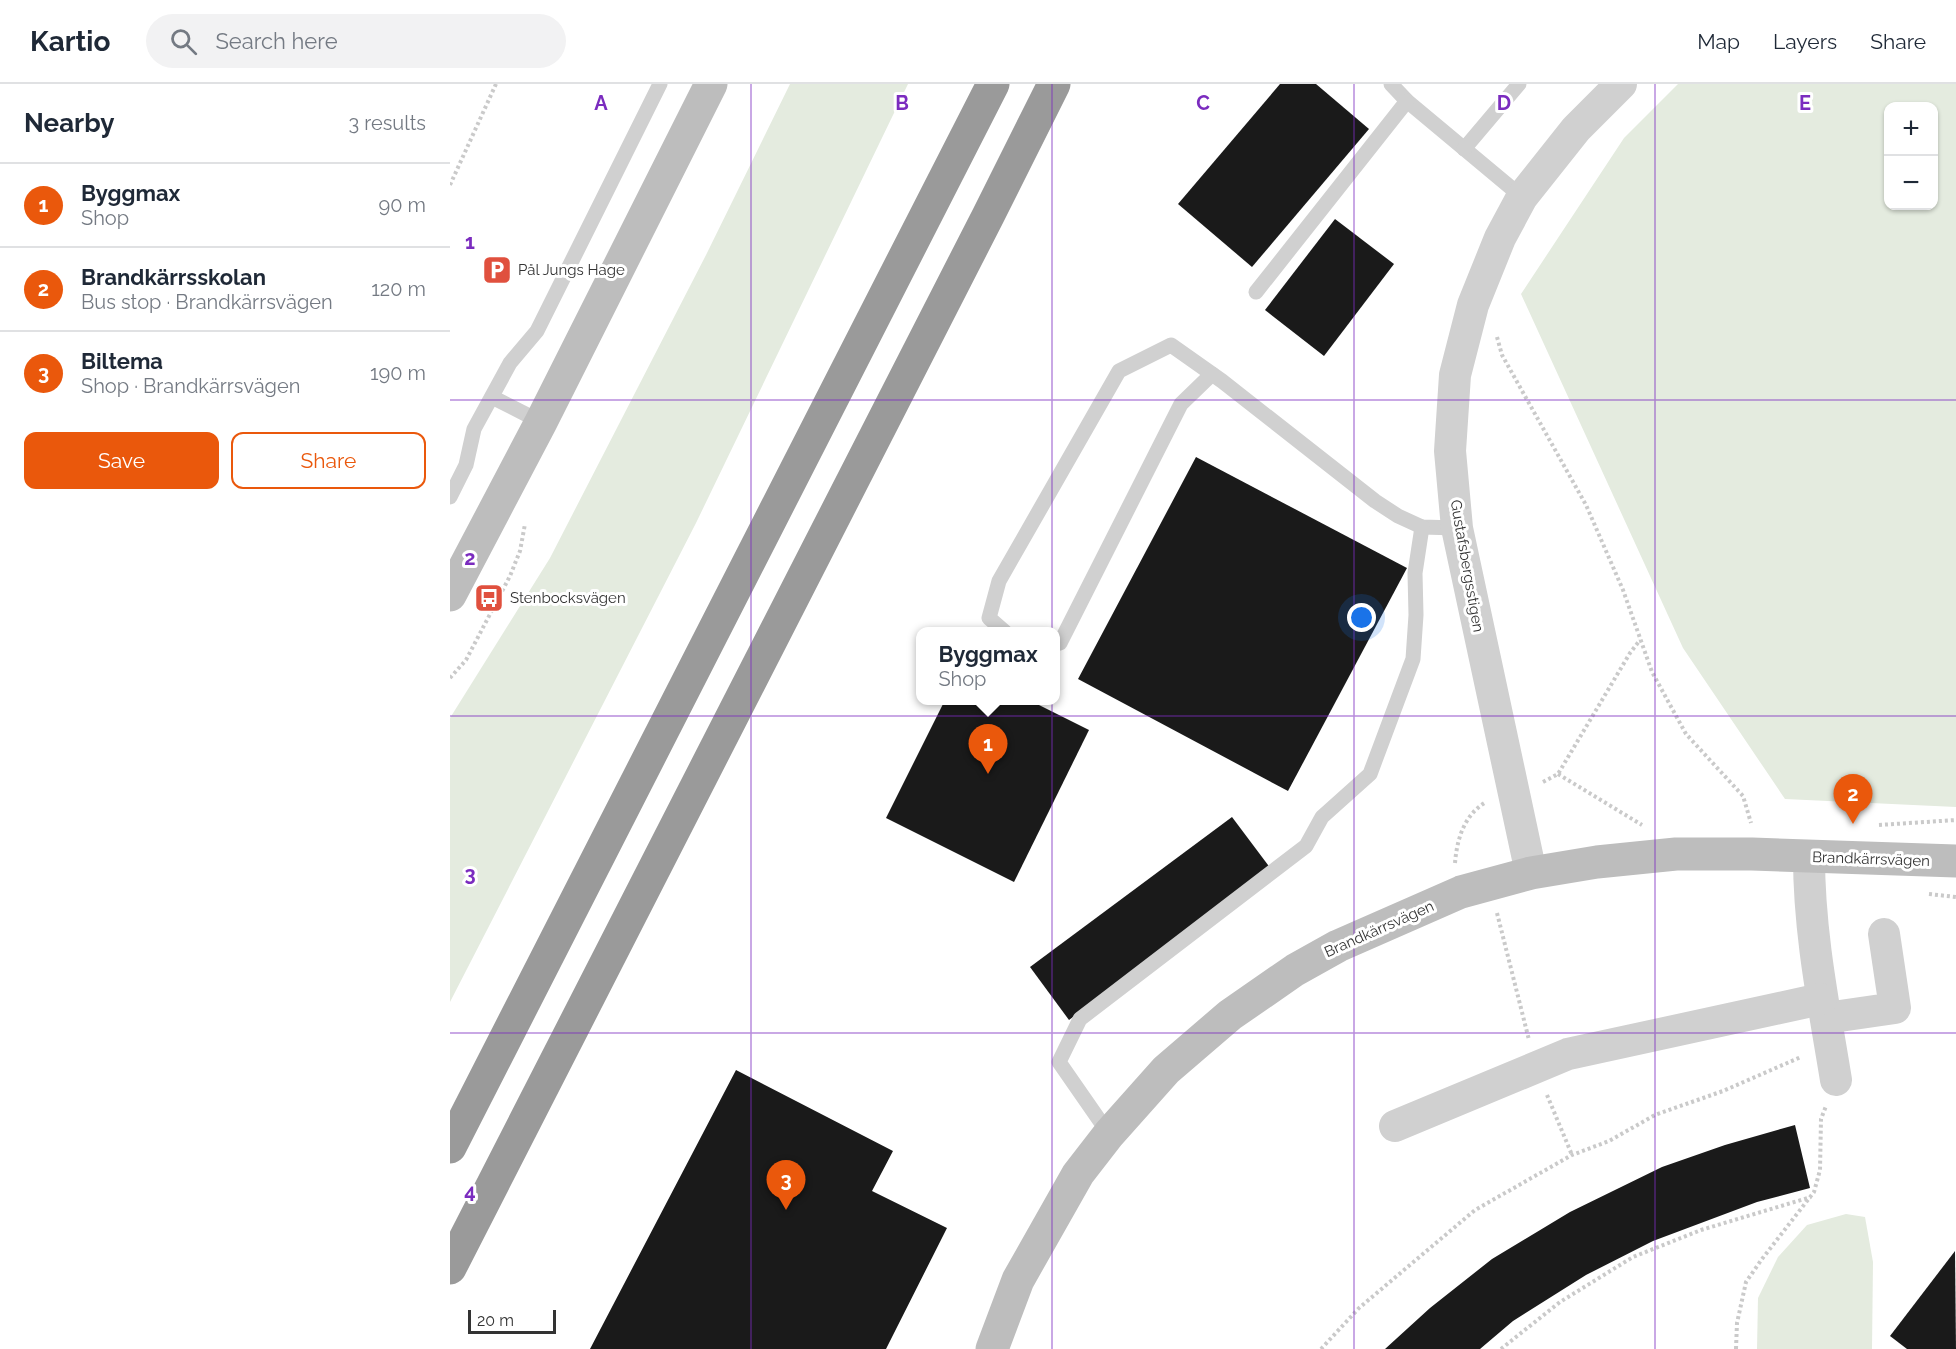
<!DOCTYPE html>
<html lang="en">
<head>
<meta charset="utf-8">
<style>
  :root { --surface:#fff; --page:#f2f2f3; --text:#1f2937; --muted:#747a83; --line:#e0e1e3; --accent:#ea580c }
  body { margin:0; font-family:Raleway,sans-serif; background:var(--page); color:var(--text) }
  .controls { position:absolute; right:18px; top:18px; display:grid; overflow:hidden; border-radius:12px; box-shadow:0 2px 4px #0004 }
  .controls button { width:54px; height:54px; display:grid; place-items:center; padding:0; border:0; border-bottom:2px solid var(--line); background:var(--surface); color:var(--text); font:30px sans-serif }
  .scale { position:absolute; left:18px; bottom:15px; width:88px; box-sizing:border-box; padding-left:6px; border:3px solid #333; border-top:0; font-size:16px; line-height:21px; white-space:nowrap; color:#333; -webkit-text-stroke:4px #fff; paint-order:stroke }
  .you { position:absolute; left:912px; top:534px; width:21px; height:21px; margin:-15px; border:4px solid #fff; border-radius:50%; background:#1a73e8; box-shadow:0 0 0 9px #1a73e833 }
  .badge { display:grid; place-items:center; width:39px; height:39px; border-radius:50%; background:var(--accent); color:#fff; font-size:20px; font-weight:700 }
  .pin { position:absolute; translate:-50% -50px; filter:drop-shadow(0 2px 3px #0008) }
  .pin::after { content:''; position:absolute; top:32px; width:21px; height:18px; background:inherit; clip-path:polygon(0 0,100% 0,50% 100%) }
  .popup { position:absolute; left:466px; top:543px; width:144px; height:78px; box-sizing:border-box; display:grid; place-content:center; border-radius:12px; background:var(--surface); filter:drop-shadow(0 2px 4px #0005); font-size:20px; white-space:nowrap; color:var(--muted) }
  .popup b { font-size:22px; color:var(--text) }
  .popup::after { content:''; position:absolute; left:50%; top:100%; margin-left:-12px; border:12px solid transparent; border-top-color:var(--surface) }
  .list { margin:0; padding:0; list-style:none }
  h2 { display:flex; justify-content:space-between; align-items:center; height:78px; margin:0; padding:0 24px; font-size:26px }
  h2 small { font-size:20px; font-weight:400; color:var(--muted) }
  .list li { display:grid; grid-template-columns:39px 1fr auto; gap:18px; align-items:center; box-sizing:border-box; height:84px; padding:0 24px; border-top:2px solid var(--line) }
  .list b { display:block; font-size:22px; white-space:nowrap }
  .list p { margin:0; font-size:20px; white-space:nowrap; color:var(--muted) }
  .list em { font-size:20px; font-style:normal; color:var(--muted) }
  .actions { display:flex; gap:12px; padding:18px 24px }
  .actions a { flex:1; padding:14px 0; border:2px solid var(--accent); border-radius:12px; text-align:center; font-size:21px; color:var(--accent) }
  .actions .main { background:var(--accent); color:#fff }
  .icon { flex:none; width:33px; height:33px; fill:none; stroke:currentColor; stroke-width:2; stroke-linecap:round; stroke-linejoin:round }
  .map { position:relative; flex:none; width:1506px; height:1265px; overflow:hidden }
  header { display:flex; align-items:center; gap:36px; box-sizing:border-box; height:84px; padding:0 30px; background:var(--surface); border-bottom:2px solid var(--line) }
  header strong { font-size:28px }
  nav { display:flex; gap:33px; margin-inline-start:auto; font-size:21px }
  .search { width:420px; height:54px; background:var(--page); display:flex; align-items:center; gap:15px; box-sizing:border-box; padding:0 21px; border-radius:33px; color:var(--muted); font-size:22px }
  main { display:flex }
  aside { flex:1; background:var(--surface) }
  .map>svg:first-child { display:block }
  .green { fill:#e4ebdf; fill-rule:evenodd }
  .building { fill:#1a1a1a }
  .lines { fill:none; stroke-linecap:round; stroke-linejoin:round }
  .path { stroke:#cacaca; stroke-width:4; stroke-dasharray:3 3; stroke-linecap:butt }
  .lane { stroke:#d0d0d0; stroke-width:15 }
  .street { stroke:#d0d0d0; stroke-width:32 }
  .secondary { stroke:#bdbdbd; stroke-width:33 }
  .highway { stroke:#9a9a9a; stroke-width:33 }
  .grid { fill:none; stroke:#7b2cbf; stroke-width:1.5; stroke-opacity:0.55 }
  .labels { text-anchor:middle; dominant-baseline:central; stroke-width:6; stroke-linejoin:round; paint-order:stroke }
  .poi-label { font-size:15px; fill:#333; stroke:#fff; text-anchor:start }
  .street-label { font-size:15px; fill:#333; stroke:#fff }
  .grid-label { font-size:20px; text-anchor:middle; font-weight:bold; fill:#7b2cbf; stroke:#fff; stroke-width:6; stroke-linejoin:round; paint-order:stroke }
</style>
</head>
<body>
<header>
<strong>Kartio</strong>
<div class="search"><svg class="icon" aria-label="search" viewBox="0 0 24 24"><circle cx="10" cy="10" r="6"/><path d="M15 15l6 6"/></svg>Search here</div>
<nav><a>Map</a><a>Layers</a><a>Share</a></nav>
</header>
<main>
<aside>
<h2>Nearby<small>3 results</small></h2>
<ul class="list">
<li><span class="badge">1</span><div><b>Byggmax</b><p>Shop</p></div><em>90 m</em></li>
<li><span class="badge">2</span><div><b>Brandkärrsskolan</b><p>Bus stop · Brandkärrsvägen</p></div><em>120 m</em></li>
<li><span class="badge">3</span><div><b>Biltema</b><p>Shop · Brandkärrsvägen</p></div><em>190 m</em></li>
</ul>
<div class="actions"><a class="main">Save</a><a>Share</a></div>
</aside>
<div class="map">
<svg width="1506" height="1265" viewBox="0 0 1506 1265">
  <rect width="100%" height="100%" fill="#fff"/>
  <!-- green -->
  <g class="green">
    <path d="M340,0H458L246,439L0,918V634L100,474L256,171Z"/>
    <path d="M1228,0H1506V723L1335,715L1233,564L1071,210L1174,54ZM1438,22H1484V122H1438Z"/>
    <path d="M1396,1130L1415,1133L1423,1178L1422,1265H1307L1308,1214L1328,1173L1357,1141Z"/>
  </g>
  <!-- building -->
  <g class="building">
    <path d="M830,0H866L919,45L802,183L728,120Z"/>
    <path d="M885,135L944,180L874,272L815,226Z"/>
    <path d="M746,373L957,484L838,707L628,595Z"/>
    <path d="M495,616H579L639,646L564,798L436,734Z"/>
    <path d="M782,733L821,785L619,936L580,883Z"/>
    <path d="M286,986L443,1067L422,1107L497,1144L436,1265H140Z"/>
    <path d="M1345,1041L1360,1104L1307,1118L1203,1157L1136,1191L1063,1237L1030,1265H935L980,1224L1042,1175L1120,1128L1212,1083L1275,1061Z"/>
    <path d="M1505,1167L1506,1265H1457L1440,1252Z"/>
  </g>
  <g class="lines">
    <!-- path -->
    <g class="path">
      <path d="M0,101L46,0"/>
      <path d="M1047,253L1052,271L1136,421L1173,506L1202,588L1236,650L1293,712L1301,739"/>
      <path d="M0,594L16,576L60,492L70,467L75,440"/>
      <path d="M1108,690L1192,741"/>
      <path d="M1093,698L1108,690L1180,569L1190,556"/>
      <path d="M1429,741L1506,736"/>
      <path d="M1005,779C1007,755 1014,731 1036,718"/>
      <path d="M1479,810L1506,813"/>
      <path d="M1047,829L1079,956"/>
      <path d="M1097,1011L1122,1071"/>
      <path d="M871,1265L909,1224L1025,1126L1122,1071L1159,1057L1205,1031L1273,1007L1351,973"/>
      <path d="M1051,1265L1110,1218L1183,1173L1251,1146L1361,1113"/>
      <path d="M1286,1265L1287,1239L1296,1198L1312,1175L1364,1108L1370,1086L1371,1035L1376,1022"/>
    </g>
    <!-- lane -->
    <g class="lane">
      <path d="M941,0L957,17L1072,113"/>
      <path d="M1014,65L1069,0"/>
      <path d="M806,208L957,17"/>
      <path d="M42,313L91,338"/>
      <path d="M0,413L16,381L24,345L60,279L87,247L210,0"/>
      <path d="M555,548L539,534L549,497L669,287L721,261L772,297L925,417L948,432L972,443L1007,444"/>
      <path d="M606,560L610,559L731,320L762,290"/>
      <path d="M659,1050L609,978L630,935L856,762L872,733L920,690L963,575L966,531L965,489L972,443"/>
    </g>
    <!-- street -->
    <g class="street">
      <path d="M1359,773C1359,849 1374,922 1386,996"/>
      <path d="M1081,789L1007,444L1000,367L1005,291L1023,221L1050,154L1072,113L1126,45L1171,0"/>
      <path d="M1376,934L1445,924L1434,850"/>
      <path d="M945,1042L1118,970L1371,915"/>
    </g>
    <!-- secondary -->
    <g class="secondary">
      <path d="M0,511L91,338L261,0"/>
      <path d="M542,1265L568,1196L628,1090L659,1050L716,986L780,931L845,886L888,862L1011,808L1081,789L1147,778L1226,770H1302L1506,777"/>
    </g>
    <!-- highway -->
    <g class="highway">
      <path d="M0,1063L543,0"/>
      <path d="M0,1184L538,132L604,0"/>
    </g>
  </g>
  <!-- grid -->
  <path class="grid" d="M301,0V1265M602,0V1265M904,0V1265M1205,0V1265M0,316H1506M0,632H1506M0,949H1506"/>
  <!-- icons -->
  <defs>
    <g id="parking-square" transform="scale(1.5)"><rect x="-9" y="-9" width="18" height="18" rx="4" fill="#e0503e" stroke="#fff"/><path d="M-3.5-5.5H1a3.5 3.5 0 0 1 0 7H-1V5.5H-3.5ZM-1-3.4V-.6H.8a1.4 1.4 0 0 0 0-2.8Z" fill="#fff"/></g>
    <g id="bus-square" transform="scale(1.5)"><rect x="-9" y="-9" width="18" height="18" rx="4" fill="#e0503e" stroke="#fff"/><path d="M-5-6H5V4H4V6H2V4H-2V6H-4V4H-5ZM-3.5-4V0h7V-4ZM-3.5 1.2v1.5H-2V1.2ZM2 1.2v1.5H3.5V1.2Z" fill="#fff"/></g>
  </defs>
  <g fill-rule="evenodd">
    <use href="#parking-square" x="47" y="186"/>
    <use href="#bus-square" x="39" y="514"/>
  </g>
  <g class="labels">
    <!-- poi labels -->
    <g class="poi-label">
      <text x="68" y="186">Pål Jungs Hage</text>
      <text x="60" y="514">Stenbocksvägen</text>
    </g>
    <!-- street labels -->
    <g class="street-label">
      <text transform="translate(1017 482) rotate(80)">Gustafsbergsstigen</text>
      <text transform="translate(1421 775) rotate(2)">Brandkärrsvägen</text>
      <text transform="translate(929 845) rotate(-24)">Brandkärrsvägen</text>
    </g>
  </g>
  <g class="grid-label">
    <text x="151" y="26">A</text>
    <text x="452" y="26">B</text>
    <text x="753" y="26">C</text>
    <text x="1054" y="26">D</text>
    <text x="1355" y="26">E</text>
    <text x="20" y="165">1</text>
    <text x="20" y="481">2</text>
    <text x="20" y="797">3</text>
    <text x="20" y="1114">4</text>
  </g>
</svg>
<div class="controls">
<button>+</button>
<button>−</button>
</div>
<div class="scale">20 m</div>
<div class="you"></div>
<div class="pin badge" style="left:538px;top:690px">1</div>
<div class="popup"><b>Byggmax</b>Shop</div>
<div class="pin badge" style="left:1403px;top:740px">2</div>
<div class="pin badge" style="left:336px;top:1126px">3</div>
</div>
</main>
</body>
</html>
